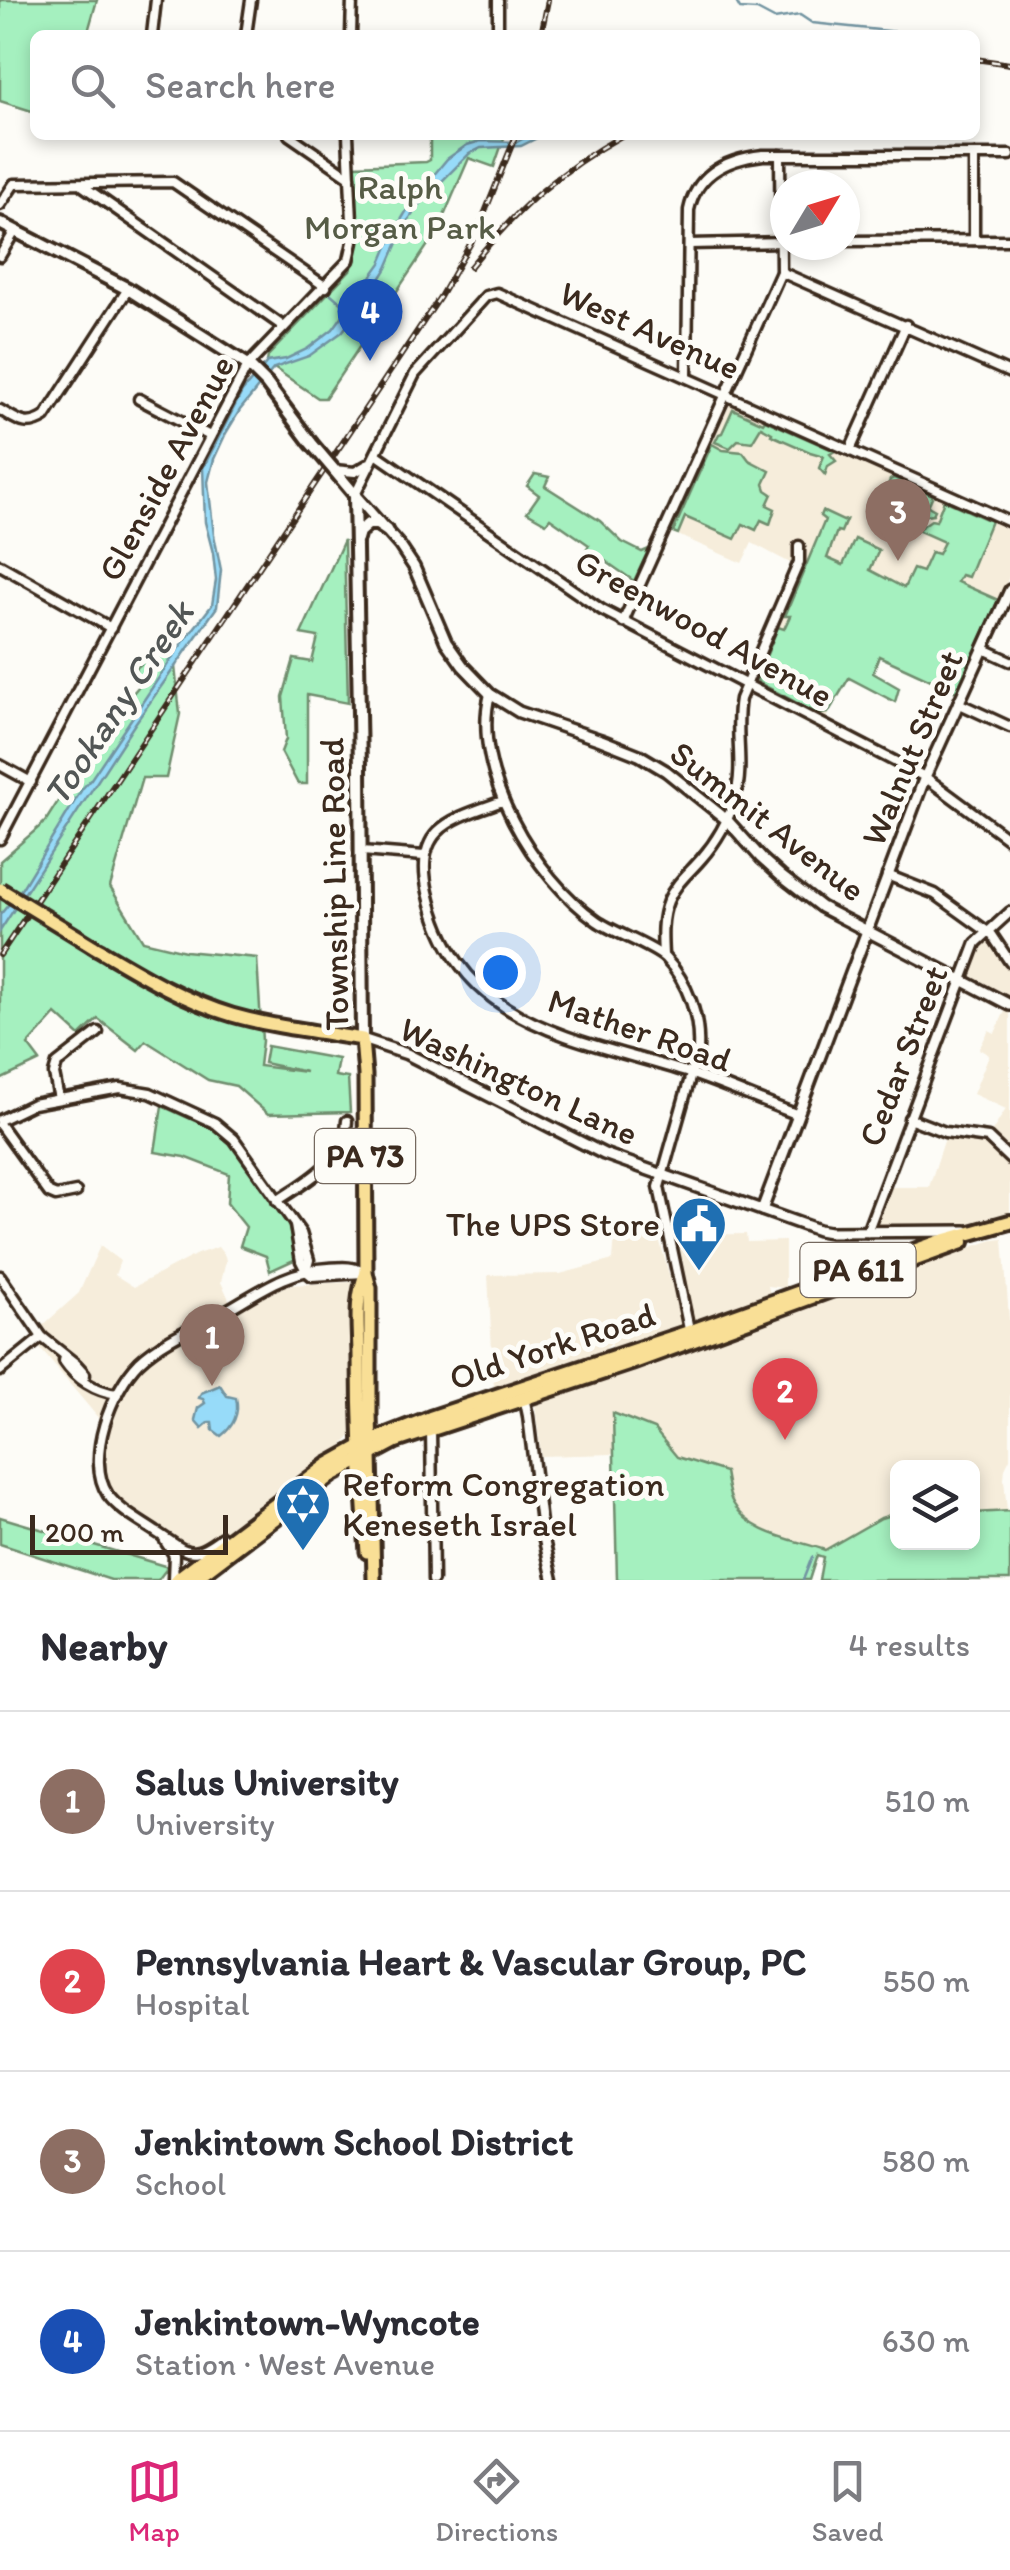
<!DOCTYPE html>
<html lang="en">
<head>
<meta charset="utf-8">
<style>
  :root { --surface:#fff; --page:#f7f7f7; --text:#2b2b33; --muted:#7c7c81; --line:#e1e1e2; --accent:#db2777 }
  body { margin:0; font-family:Itim,sans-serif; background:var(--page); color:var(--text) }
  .controls { position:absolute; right:30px; bottom:30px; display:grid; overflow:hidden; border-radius:15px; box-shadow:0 5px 15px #0003 }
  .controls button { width:90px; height:90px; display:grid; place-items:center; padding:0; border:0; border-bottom:2px solid var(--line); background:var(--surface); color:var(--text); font:50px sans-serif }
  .compass { position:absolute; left:770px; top:170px; width:90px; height:90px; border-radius:50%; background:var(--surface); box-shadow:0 5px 15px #0003; rotate:52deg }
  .scale { position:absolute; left:30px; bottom:25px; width:198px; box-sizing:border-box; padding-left:10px; border:5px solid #3b2a1e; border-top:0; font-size:28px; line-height:35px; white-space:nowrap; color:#3b2a1e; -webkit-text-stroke:8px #fdfcf7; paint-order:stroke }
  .you { position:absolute; left:500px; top:972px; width:35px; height:35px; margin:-25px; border:8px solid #fff; border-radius:50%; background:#1a73e8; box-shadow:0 0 0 15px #1a73e833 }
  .badge { display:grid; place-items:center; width:65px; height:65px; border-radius:50%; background:var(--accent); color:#fff; font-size:32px; font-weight:700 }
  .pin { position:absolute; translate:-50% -82px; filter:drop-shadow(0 2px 5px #0008) }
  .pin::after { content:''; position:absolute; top:52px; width:35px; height:30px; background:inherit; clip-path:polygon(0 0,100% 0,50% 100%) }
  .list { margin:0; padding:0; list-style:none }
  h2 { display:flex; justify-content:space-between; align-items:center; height:130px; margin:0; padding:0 40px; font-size:42px }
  h2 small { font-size:32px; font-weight:400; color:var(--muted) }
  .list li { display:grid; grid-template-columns:65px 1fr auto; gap:30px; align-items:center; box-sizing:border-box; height:180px; padding:0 40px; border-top:2px solid var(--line) }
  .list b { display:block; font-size:38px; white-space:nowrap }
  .list p { margin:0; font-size:32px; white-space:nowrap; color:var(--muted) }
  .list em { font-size:32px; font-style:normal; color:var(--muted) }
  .icon { flex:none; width:55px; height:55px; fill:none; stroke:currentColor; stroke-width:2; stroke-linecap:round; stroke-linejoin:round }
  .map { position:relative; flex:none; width:1010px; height:1580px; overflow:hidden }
  .search { position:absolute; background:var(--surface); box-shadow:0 5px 15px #0003; left:30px; right:30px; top:30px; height:110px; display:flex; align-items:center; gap:25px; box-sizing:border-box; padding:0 35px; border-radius:15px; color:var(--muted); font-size:38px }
  .sheet { height:850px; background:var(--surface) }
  nav { display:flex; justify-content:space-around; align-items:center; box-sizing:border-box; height:140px; border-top:2px solid var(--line); background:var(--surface); font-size:28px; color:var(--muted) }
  nav a { display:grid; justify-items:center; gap:5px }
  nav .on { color:var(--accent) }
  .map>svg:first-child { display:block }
  .built { fill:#f6eddb }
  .green { fill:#a5f0bf; stroke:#708d6e; stroke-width:2.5 }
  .water { fill:#97dbf9; stroke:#7294a1; stroke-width:2.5 }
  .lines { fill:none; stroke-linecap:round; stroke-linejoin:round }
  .stream { stroke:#7294a1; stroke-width:2.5 }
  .minor-casing { stroke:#3b2a1e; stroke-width:15 }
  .tertiary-casing { stroke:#3b2a1e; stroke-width:16 }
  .secondary-casing { stroke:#3b2a1e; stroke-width:18 }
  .primary-casing { stroke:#3b2a1e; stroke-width:19 }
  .trunk-casing { stroke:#3b2a1e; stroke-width:20 }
  .minor { stroke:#fdfcf7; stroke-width:8 }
  .tertiary { stroke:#fdfcf7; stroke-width:9 }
  .secondary { stroke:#fdfcf7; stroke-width:10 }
  .primary { stroke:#f9df96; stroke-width:11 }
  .trunk { stroke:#f9df96; stroke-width:12 }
  .rail-casing { stroke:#3b2a1e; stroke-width:6 }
  .rail { stroke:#fdfcf7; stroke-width:2.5; stroke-dasharray:8; stroke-linecap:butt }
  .secondary-bridge-casing { stroke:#3b2a1e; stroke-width:18; stroke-linecap:butt }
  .primary-bridge-casing { stroke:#3b2a1e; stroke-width:19; stroke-linecap:butt }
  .secondary-bridge { stroke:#fdfcf7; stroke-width:10 }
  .primary-bridge { stroke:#f9df96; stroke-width:11 }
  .labels { text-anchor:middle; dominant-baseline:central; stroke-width:10; stroke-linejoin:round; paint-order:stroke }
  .shield { fill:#fdfcf7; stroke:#75695f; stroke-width:2.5 }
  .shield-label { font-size:32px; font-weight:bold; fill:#3b2a1e }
  .park-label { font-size:35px; fill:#565c46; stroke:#fdfcf7 }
  .street-label { font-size:35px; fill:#3b2a1e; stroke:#fdfcf7 }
  .poi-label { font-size:35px; fill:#3b2a1e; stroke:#fdfcf7; text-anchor:end }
  .water-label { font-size:38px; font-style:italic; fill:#525655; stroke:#fdfcf7 }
</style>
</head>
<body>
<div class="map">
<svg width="1010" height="1580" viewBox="0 0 1010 1580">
  <rect width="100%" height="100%" fill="#fdfcf7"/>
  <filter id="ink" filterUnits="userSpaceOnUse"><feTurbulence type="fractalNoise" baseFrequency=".01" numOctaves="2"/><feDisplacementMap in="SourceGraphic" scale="20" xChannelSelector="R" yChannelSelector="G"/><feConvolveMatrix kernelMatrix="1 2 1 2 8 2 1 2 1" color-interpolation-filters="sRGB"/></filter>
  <g filter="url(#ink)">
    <!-- built -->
    <g class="built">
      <path d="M730,404L1010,528V575L957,693L951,687L863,649L825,721L756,684L755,679L803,568L792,564L752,543L742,563L671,532Z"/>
      <path d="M988,932L1010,962V1231L867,1232L883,1187H929L947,1132L988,1138L1006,1109L973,1094L989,1055L979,1049L989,1030L995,1033L1005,1011L964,990L961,980L976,943Z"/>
      <path d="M746,1234L747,1242L785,1241V1288L768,1286L770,1294L725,1313L612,1351L611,1327L610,1344L606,1347L609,1352L494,1388L488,1275L560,1274L613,1260L615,1235H658L672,1285L684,1281L674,1235Z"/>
      <path d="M1003,1239L1010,1331V1458L1005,1468L1004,1479L1007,1511L973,1513L972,1468H898L897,1513L881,1518L825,1550L762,1530L744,1516L732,1502L725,1472L677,1457L654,1429L614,1413L613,1454L541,1456L534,1396L752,1320L993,1240Z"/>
      <path d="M100,1246L120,1261L115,1275L134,1287L197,1254L218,1247L225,1256L226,1261L221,1282L234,1310L288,1285L352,1282L355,1289L351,1436L332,1457L201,1549L186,1548L115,1495L104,1470V1451L110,1432L38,1346L41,1327L79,1293Z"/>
    </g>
    <!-- green -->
    <g class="green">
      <path d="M0,0H97L87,35H35V112L0,101Z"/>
      <path d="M430,135H505L494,167L469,158L438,230L325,398H318L274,368L267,362L268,356L351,269L356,259L355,165L426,162L430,160Z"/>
      <path d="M733,409L763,423L765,420L835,451L830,454L836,461L828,466L825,475L819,468L824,456L810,452L771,435L772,433L761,427L752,442L738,440L730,448L715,442L719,434L722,433Z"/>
      <path d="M712,444L723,450L743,452L749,460L770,471L764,484L766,490L772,494L767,505L775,509L770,524L761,520L756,530L743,524L735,539L685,517L678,534L673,532Z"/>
      <path d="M535,474L549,477L545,486L600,521L622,542L642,552L649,549L634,581L595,554L584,567L576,566L589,545L550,518L546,523L527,512L539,495L527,486Z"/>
      <path d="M894,478L933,495L928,506L935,510L933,514L926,515L888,498L884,495L890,480Z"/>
      <path d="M944,500L991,521L968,577L961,575L957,582L998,600L957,692L879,656L873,673L899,688L895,702L849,678L828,713L818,714L758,682L757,679L778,627L784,629L790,616H785L825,520L820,516L822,511L843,521L846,520L841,532L837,531L827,558L843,565L855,539L879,550L870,570L904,588L913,569L922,572L931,552L938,554L944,542L917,530L931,520L936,521Z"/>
      <path d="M344,540L348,703L307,695V784H298L281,752L286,739L283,697L294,659L312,662L318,637L301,634Z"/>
      <path d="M172,638L180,714L166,778H142L110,887L143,941L185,951L257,958L262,1041L259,1066L306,1072L264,1063L267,1046L338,1059L335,1076L348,1078L350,1112L268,1114L236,1086L208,1080L146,1041L138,1050L98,1019L80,1036L56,1014L28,1045L40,1061L0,1080V861L45,822L109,721L139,686L135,669Z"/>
      <path d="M162,1106L222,1133L231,1144L288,1224L296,1259L270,1271L266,1256L240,1246L246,1227L227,1203L229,1174L185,1157L155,1152Z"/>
      <path d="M613,1413L654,1429L677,1457L725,1472C727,1482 728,1495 733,1503C751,1535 794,1539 825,1550L881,1518L897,1513L898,1542H972L973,1513L1010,1511V1580H819L823,1557L817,1555L809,1580H617Z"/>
      <path d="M0,1517L168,1567L158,1580H111L0,1544Z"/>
    </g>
    <!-- water -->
    <g class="water">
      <path d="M529,135H543L521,146L481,148L469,154L425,198L407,222L387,268L365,303L342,332L309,356L274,368L240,410L226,433L214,459L208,482L214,535L221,570L217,607L134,725L0,931V915L22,888L82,789L91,779L178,649L212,605L216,580L213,553L205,522L203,468L242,392L267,362L286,359L307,349L333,329L381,263L395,230L413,200L447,159L467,145L481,141L517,142Z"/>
      <path d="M220,1385L227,1396L236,1398C240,1413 233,1427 221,1436L213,1430L212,1422H209L202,1428L195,1420L198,1408L205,1403L203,1399L199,1398L201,1393Z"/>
    </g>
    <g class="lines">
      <!-- stream -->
      <g class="stream">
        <path d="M735,0L740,9L757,10L774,19L800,15L812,23L898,32"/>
        <path d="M330,293L347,308"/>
        <path d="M803,1580L812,1557"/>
      </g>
      <!-- minor casing -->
      <g class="minor-casing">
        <g id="minor">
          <path d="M152,35L156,0"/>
          <path d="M246,35L251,0"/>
          <path d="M351,35L352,0"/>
          <path d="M498,35V0"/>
          <path d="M289,135L350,177"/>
          <path d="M974,155V240"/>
          <path d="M83,186L284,327"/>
          <path d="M0,205L14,184L173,182L326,287"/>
          <path d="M845,241L1010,240"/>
          <path d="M689,244L785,242"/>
          <path d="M0,256L15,231"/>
          <path d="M781,272L1010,373"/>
          <path d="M687,376L689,210C697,173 727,159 763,155H1010"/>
          <path d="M139,399L210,436"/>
          <path d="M0,410C18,420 26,429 45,417L128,289"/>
          <path d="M850,450L906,325"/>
          <path d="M376,454L602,610L925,777L1010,840"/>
          <path d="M334,470L355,472L367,465"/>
          <path d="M355,495L415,374L486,296L497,293L1010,522"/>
          <path d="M0,565L111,628"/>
          <path d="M623,622L781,272L780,155"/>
          <path d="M984,649L1010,661"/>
          <path d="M490,694C470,771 535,878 597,921C613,932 654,947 665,958C688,982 700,1017 698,1050L659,1187L690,1334"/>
          <path d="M958,703L1010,727"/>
          <path d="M0,765L31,782"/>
          <path d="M503,801C452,819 413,827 428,892C459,1029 578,1037 689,1073C725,1085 760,1101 796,1114"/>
          <path d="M0,839L248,365L349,260L353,242L348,135"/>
          <path d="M362,851L424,856"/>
          <path d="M887,875L935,894L992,935L1010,962"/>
          <path d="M663,955C662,937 661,918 668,901C675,884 689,873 701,859C716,842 728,821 735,799C745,765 734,732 740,699L799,562V546"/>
          <path d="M59,1099L54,1074L57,1064L98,1032"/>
          <path d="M909,1118L945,1132L988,1138L1010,1159"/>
          <path d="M0,1120L33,1104L120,1088L150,1093L215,1123L234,1139L301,1233L309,1260L306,1271"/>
          <path d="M0,1125L49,1193L56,1196L76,1192"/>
          <path d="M277,1201C308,1180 344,1163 347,1121"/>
          <path d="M295,1225L301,1261L306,1271"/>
          <path d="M867,1232L976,943L1010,912"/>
          <path d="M306,1271L312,1276L364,1273"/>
          <path d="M0,1276L42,1337L76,1364L85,1374L84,1380"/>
          <path d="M65,1357L64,1361C76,1379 95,1391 117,1394"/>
          <path d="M0,1371L42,1337"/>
          <path d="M524,1397L528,1416L542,1531L553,1580"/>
          <path d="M431,1428L433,1580"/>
          <path d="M222,1537C189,1562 188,1552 156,1532C140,1521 120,1511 108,1495C84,1459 112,1389 139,1362C161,1341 192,1328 218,1315C255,1295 285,1270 329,1268C344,1267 352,1266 366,1273"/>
          <path d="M165,1541L174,1555L173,1579"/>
        </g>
      </g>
      <!-- tertiary casing -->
      <g class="tertiary-casing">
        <g id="tertiary">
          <path d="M355,495L400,546L414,567L446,642L463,666L490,694L519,712L601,740L639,755L666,771L727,820L761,858L781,876L821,907L1010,1005"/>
          <path d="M362,1039L407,1054L604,1154L818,1230L829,1232L966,1231"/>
          <path d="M762,1210L925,777L1010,590"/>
        </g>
      </g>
      <!-- secondary casing -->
      <g class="secondary-casing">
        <g id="secondary">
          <path d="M0,223L128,289L248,365L266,383L311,443"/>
          <path d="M334,470L355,495L360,767L362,1039"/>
          <path d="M357,539L359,532L368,524H377L386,530"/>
        </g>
      </g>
      <!-- primary casing -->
      <g class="primary-casing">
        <g id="primary">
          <path d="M93,946C137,972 182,1000 232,1015C274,1027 319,1032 362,1039L365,1075L366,1273L370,1288V1413L374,1580"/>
          <path d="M366,1273C354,1298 359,1330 359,1357C359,1422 362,1487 367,1552"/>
        </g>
      </g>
      <!-- trunk casing -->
      <g class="trunk-casing">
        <g id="trunk">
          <path d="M176,1580L328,1465L371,1441L430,1418L689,1332L939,1242L1010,1222"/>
          <path d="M193,1580L332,1475L396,1441L631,1363L962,1242"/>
        </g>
      </g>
      <!-- minor -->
      <use href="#minor" class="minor"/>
      <!-- tertiary -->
      <use href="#tertiary" class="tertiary"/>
      <!-- secondary -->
      <use href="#secondary" class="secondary"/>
      <!-- primary -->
      <use href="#primary" class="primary"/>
      <!-- trunk -->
      <use href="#trunk" class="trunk"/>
      <!-- rail casing -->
      <g class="rail-casing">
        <g id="rail">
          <path d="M541,35L548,0"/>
          <path d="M975,59L1010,64"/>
          <path d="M470,267C517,209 557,172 623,135"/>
          <path d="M0,955L440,297L477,232L516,135"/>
        </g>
      </g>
      <!-- rail -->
      <use href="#rail" class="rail"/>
      <!-- secondary-bridge casing -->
      <g class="secondary-bridge-casing">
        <path id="secondary-bridge" d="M311,443L334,470"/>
      </g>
      <!-- primary-bridge casing -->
      <g class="primary-bridge-casing">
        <path id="primary-bridge" d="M0,889L93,946"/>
      </g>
      <!-- secondary-bridge -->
      <use href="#secondary-bridge" class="secondary-bridge"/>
      <!-- primary-bridge -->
      <use href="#primary-bridge" class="primary-bridge"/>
    </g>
  </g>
  <!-- icons -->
  <defs>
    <g id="civic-pin" transform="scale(2.875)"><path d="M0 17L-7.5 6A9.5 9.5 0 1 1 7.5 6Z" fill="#1f6fb2" stroke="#fdfcf7"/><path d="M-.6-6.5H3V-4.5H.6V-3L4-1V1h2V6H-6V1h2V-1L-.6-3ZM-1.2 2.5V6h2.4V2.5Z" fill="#fff"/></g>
    <g id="synagogue-pin" transform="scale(2.875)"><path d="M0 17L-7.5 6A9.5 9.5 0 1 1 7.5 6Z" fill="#1f6fb2" stroke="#fdfcf7"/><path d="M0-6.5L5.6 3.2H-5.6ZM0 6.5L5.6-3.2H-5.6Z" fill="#fff"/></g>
  </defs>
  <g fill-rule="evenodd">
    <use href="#civic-pin" x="699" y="1224"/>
    <use href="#synagogue-pin" x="303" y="1504"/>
  </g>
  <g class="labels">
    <!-- shield labels -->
    <g class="shield">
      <rect x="315" y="1129" width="100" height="54" rx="8"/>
      <rect x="800.5" y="1243" width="115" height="54" rx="8"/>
    </g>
    <g class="shield-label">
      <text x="365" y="1156">PA 73</text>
      <text x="858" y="1270">PA 611</text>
    </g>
    <!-- park labels -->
    <g class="park-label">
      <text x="400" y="187">Ralph<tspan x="400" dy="40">Morgan Park</tspan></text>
    </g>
    <!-- street labels -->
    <g class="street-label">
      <text transform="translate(650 330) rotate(24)">West Avenue</text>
      <text transform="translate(166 468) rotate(-62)">Glenside Avenue</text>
      <text transform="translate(704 628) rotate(29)">Greenwood Avenue</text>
      <text transform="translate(912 748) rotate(-67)">Walnut Street</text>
      <text transform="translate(768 821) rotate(38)">Summit Avenue</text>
      <text transform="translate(334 884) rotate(-91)">Township Line Road</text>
      <text transform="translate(640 1030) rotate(19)">Mather Road</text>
      <text transform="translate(903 1056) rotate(-69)">Cedar Street</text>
      <text transform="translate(519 1081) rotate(25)">Washington Lane</text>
      <text transform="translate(552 1346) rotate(-18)">Old York Road</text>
    </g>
    <!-- poi labels -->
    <g class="poi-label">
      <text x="660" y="1224">The UPS Store</text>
      <text x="342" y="1484" text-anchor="start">Reform Congregation<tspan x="342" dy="40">Keneseth Israel</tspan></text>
    </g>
    <!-- water labels -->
    <g class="water-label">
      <text transform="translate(118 703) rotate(-56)">Tookany Creek</text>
    </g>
  </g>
</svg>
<div class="controls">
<button><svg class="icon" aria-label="layers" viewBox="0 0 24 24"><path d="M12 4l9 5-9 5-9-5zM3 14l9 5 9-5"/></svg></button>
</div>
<svg class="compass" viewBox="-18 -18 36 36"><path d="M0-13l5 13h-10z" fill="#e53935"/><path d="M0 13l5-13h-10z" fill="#7c7c81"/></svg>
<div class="scale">200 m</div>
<div class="you"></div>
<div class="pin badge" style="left:212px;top:1386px;background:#8d6e63">1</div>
<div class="pin badge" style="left:785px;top:1440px;background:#e0444e">2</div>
<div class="pin badge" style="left:898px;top:561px;background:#8d6e63">3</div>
<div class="pin badge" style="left:370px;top:361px;background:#1a4fb4">4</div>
<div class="search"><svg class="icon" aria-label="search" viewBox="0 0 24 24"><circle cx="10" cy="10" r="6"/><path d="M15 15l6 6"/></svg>Search here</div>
</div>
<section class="sheet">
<h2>Nearby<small>4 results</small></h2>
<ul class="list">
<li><span class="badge" style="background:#8d6e63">1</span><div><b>Salus University</b><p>University</p></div><em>510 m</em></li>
<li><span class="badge" style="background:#e0444e">2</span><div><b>Pennsylvania Heart &amp; Vascular Group, PC</b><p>Hospital</p></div><em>550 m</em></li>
<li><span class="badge" style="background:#8d6e63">3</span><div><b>Jenkintown School District</b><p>School</p></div><em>580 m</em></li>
<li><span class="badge" style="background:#1a4fb4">4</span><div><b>Jenkintown-Wyncote</b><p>Station · West Avenue</p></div><em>630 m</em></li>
</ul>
</section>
<nav>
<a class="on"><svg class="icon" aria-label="map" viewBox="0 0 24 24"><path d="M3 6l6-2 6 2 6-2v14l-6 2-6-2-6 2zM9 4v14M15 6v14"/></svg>Map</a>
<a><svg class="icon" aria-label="directions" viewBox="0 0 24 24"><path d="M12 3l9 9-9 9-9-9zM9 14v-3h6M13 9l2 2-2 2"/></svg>Directions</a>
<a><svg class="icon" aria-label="saved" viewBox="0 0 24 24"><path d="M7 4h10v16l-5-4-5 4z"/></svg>Saved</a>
</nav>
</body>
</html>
